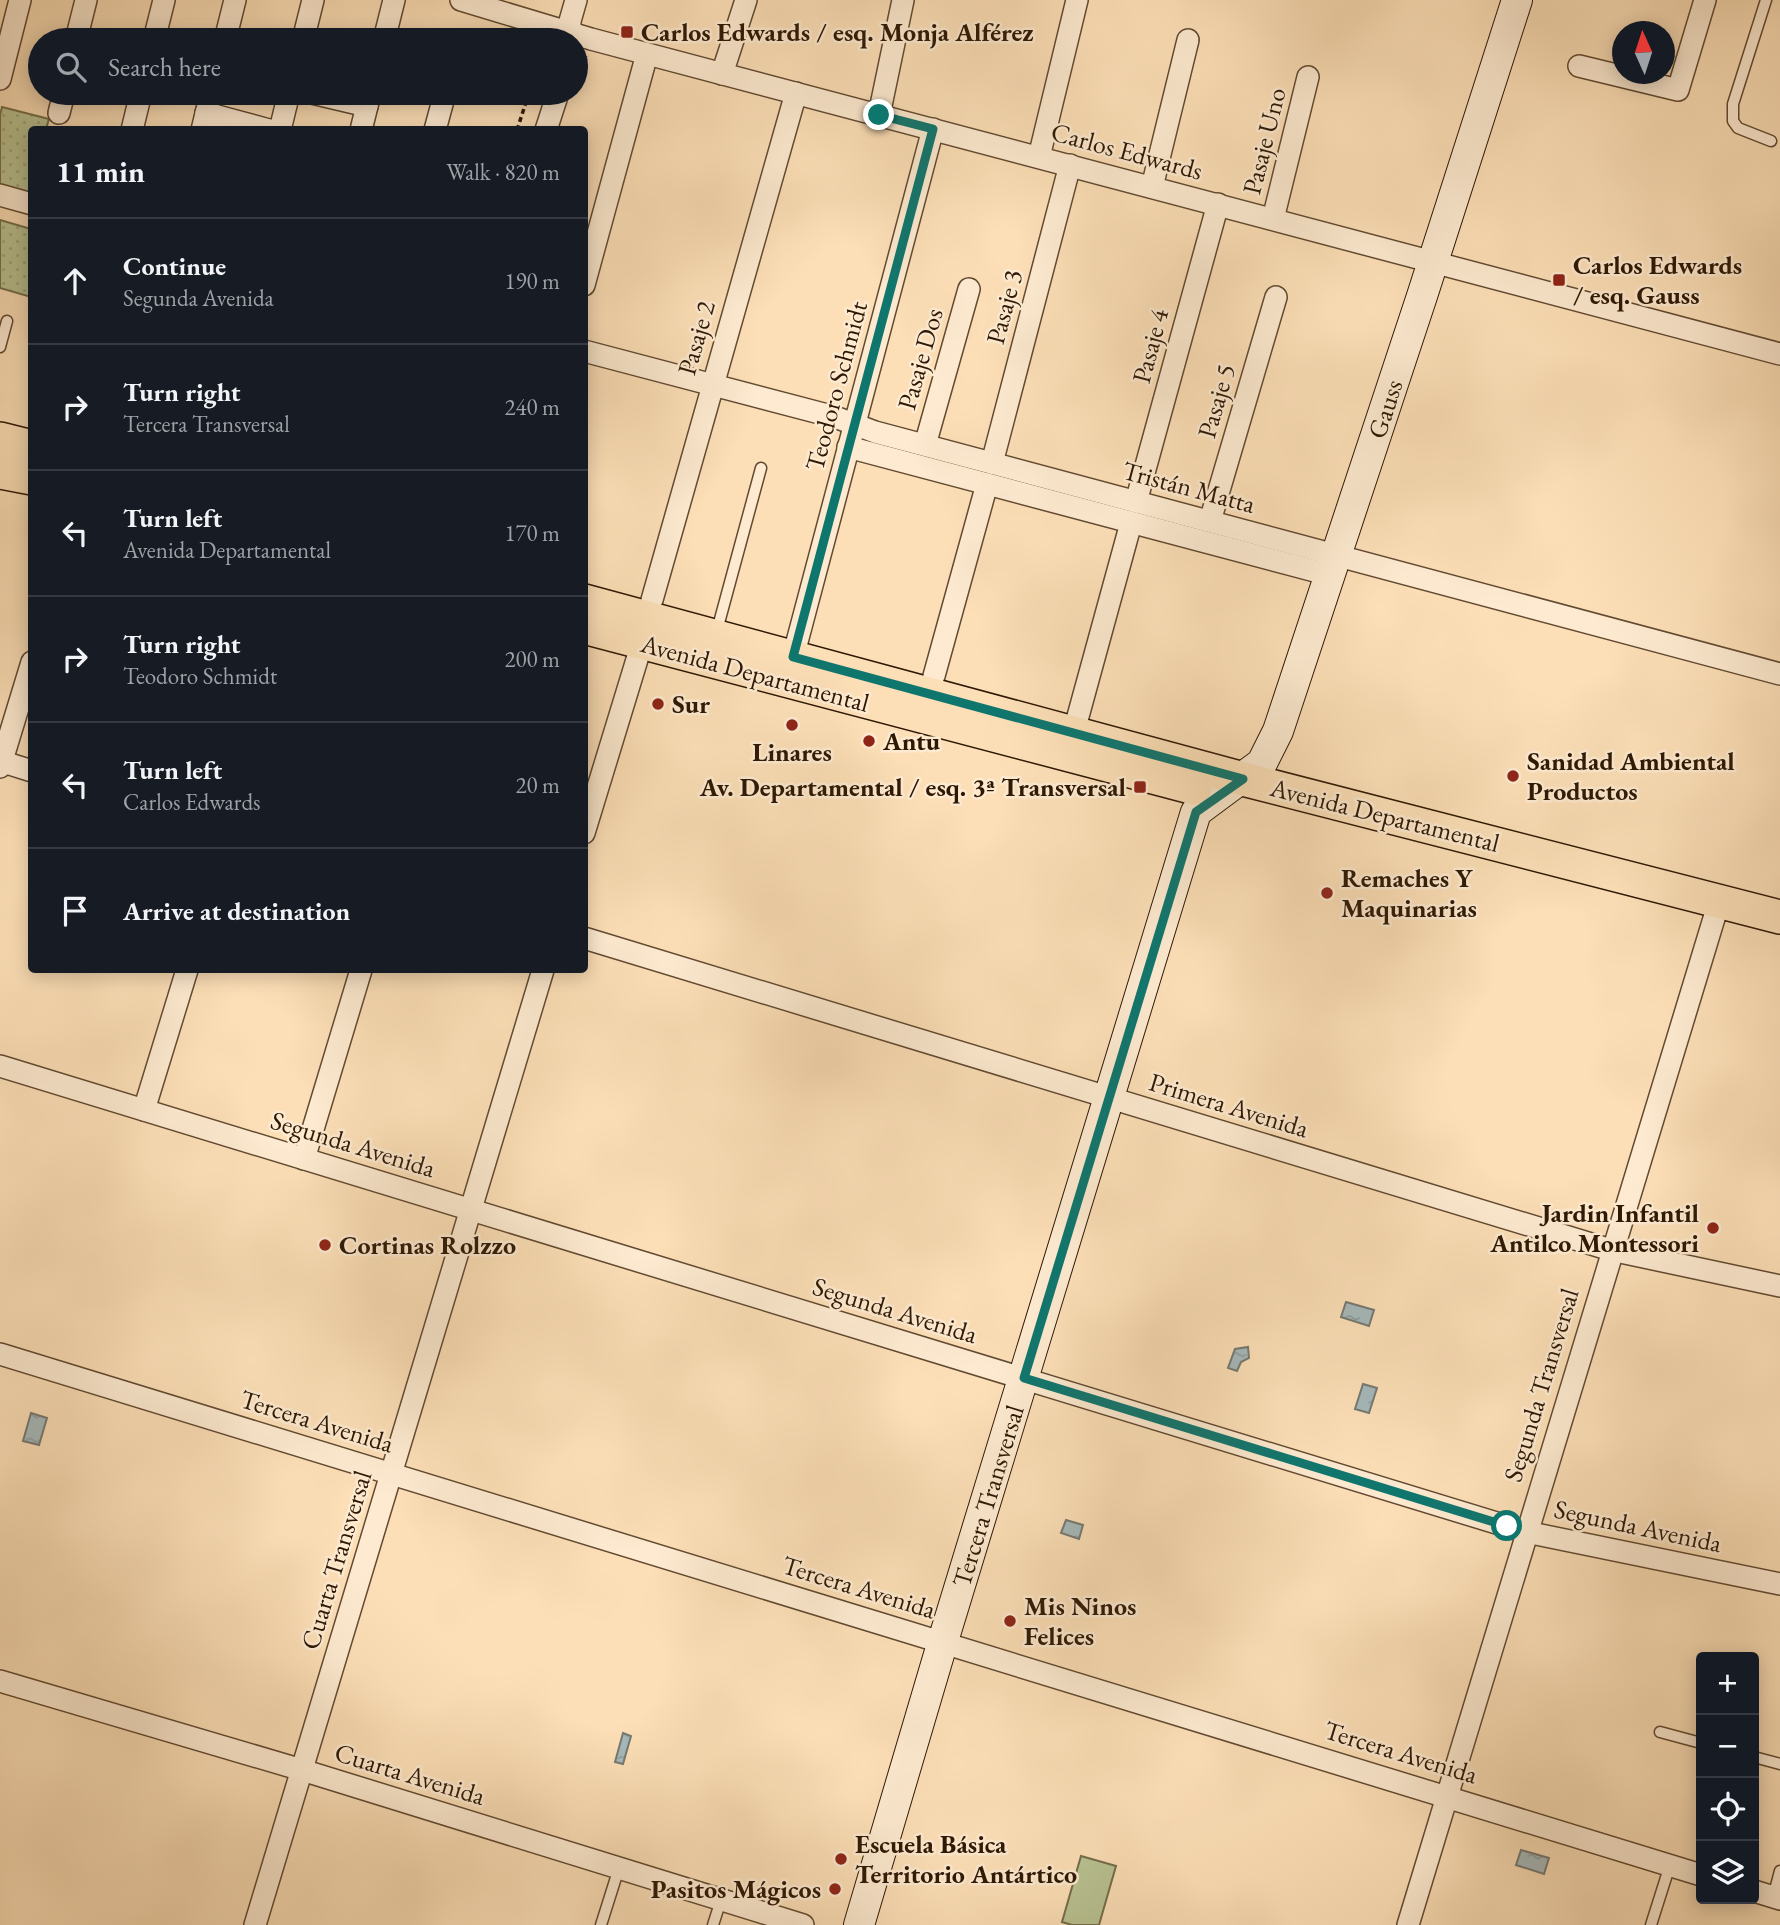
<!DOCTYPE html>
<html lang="en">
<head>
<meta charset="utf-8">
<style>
  :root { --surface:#171b24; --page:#242831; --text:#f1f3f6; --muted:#9ea1a6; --line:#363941 }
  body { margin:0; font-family:"EB Garamond",serif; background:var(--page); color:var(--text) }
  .controls { position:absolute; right:21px; bottom:21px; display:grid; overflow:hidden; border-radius:7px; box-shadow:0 4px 18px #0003 }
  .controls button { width:63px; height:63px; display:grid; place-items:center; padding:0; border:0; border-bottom:2px solid var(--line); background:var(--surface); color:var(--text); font:35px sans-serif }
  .compass { position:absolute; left:1612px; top:21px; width:63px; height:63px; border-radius:50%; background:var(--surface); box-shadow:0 4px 18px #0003; rotate:357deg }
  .stop { position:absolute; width:21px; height:21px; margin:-16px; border:5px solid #0f766e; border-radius:50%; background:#fff }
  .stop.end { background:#0f766e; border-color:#fff; box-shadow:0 2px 7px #0008 }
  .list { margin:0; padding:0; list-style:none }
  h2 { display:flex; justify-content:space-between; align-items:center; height:91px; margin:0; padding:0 28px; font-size:30px }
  h2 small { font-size:23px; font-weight:400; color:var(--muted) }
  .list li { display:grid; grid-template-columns:46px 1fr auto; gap:21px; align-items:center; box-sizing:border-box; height:126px; padding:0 28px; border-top:2px solid var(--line) }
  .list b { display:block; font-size:26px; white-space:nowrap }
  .list p { margin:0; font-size:23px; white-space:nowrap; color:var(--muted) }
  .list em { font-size:23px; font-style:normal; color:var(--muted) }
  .icon { flex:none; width:38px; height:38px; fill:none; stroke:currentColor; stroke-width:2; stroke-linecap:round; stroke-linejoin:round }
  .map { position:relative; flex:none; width:1780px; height:1925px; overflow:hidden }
  .search { position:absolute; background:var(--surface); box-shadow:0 4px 18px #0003; left:28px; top:28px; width:560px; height:77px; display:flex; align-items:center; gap:18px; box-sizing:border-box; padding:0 24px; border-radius:38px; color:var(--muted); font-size:26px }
  .panel { position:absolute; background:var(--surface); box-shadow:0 4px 18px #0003; left:28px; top:126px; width:560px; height:847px; border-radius:7px }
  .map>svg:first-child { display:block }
  .grass { fill:url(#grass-dots); stroke:#746e4c; stroke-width:2 }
  .pitch { fill:#b9c393; stroke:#746e4c; stroke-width:2 }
  .water { fill:url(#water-ripples); stroke:#757972; stroke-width:2 }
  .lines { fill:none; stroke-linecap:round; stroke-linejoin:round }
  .lane-casing { stroke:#624a31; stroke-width:13 }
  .street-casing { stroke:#624a31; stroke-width:24 }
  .secondary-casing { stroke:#2e1804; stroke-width:32 }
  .primary-casing { stroke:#2e1804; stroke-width:36 }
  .path { stroke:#2e1804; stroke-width:3.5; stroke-dasharray:5 3.5; stroke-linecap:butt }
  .lane { stroke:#fdead0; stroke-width:10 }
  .street { stroke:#fdead0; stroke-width:21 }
  .secondary { stroke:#fdead0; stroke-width:30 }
  .primary { stroke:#fcdfb7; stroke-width:33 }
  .route { stroke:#0f766e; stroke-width:9 }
  .poi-dot { fill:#8f2418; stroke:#fdead0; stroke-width:2.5 }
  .labels { text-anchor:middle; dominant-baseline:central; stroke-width:5; stroke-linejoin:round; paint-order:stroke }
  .poi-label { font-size:26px; font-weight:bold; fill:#2e1804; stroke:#fdead0; text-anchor:start }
  .street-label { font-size:26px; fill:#2e1804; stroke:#fdead0 }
</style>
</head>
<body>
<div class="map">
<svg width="1780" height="1925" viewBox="0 0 1780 1925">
  <defs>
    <pattern id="grass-dots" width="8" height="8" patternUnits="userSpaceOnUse" patternTransform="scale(1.75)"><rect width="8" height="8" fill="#b9c393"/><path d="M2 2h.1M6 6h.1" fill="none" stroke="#9fa77d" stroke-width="1.8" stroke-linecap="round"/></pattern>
    <pattern id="water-ripples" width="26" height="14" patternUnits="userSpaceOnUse" patternTransform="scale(1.75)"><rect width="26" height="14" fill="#a5b9bb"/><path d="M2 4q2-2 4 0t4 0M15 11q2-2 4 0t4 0" fill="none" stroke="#8e9e9f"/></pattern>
  </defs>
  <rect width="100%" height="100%" fill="#fcdfb7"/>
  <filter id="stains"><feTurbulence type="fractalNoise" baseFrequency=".00286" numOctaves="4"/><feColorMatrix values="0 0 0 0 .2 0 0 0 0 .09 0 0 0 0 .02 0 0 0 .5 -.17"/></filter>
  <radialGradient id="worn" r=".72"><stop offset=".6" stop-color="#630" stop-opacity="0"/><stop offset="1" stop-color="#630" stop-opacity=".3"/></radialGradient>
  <!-- grass -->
  <g class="grass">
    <path d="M2,107L49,119L46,129L32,130L31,182L28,195L0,187V115Z"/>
    <path d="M0,220L31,229V297L0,288Z"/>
  </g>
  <!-- pitch -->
  <path class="pitch" d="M1081,1856L1116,1866L1099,1925H1072L1062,1922Z"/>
  <!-- water -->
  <g class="water">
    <path d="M1346,1302L1374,1310L1369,1326L1341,1317Z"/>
    <path d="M1248,1347L1249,1358L1241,1362L1237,1371L1228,1368L1235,1349Z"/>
    <path d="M1363,1384L1377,1388L1369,1413L1355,1409Z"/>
    <path d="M31,1413L47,1418L39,1445L23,1441Z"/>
    <path d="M1066,1520L1083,1525L1079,1539L1061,1533Z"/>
    <path d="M623,1733L631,1736L623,1764L615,1762Z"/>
    <path d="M1521,1850L1549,1858L1544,1874L1516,1865Z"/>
  </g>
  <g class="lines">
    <!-- lane casing -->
    <g class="lane-casing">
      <g id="lane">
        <path d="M1766,0L1733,104V121L1738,128L1771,141"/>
        <path d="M0,347L7,321"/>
        <path d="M716,634L761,468"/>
        <path d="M1660,1732L1701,1743"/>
        <path d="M1754,1757L1780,1764"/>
        <path d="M1773,1897L1780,1871"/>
        <path d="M601,1925L619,1868"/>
        <path d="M713,1925L721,1900"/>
        <path d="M1651,1925L1670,1865"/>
      </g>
    </g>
    <!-- street casing -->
    <g class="street-casing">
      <g id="street">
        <path d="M461,0L591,39L1780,354"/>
        <path d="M76,40L86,0"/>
        <path d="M154,40L164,0"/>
        <path d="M225,40L235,0"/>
        <path d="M303,40L313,0"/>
        <path d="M384,40L394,0"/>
        <path d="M570,40V21L576,0"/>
        <path d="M1579,66L1678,90L1705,0"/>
        <path d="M722,74L746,0"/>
        <path d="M0,79L20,0"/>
        <path d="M312,93L367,106"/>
        <path d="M59,113L64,93"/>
        <path d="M206,113L269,130"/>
        <path d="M879,115L903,0"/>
        <path d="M132,130L141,93"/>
        <path d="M202,130L211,93"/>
        <path d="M280,130L289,93"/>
        <path d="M361,130L370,94"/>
        <path d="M435,130L445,93"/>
        <path d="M546,130L558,93"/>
        <path d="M1039,157L1077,0"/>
        <path d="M1152,187L1188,40"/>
        <path d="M0,195L32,204"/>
        <path d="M1273,219L1308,77"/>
        <path d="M584,285L647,54"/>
        <path d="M584,351L835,417L875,432L1780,674"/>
        <path d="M925,445L969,289"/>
        <path d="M848,447L1330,575"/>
        <path d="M992,463L1070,165"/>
        <path d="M1136,502L1218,204"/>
        <path d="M1210,521L1276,297"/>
        <path d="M652,600L796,93"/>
        <path d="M793,657L933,129"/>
        <path d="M934,676L987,484"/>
        <path d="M1074,731L1131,523"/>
        <path d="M0,761L32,771"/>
        <path d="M0,767L32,662"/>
        <path d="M584,833L646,630"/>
        <path d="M584,938L1611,1250L1780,1286"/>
        <path d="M0,1066L1526,1532L1780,1584"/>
        <path d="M144,1110L187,970"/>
        <path d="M304,1159L361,970"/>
        <path d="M0,1354L1701,1875"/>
        <path d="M0,1681L302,1770L803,1925"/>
        <path d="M1754,1891L1780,1899"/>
        <path d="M255,1925L543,970"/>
        <path d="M1408,1925L1719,902"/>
      </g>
    </g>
    <!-- secondary casing -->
    <g class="secondary-casing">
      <path id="secondary" d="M859,1925L943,1641L1196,812L1262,763L1278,731L1422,296L1517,0"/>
    </g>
    <!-- primary casing -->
    <g class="primary-casing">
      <g id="primary">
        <path d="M0,439L32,447"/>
        <path d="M0,472L32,478"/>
        <path d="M584,601L1243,779L1780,917"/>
        <path d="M584,627L1195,788"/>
      </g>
    </g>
    <!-- path -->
    <g class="path">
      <path d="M576,89L586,56"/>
      <path d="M517,130L529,93"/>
    </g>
    <!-- lane -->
    <use href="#lane" class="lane"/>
    <!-- street -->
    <use href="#street" class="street"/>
    <!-- secondary -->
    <use href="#secondary" class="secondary"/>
    <!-- primary -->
    <use href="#primary" class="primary"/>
  </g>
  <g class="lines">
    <!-- route -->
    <path class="route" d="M879,115L933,129L793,657L1243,779L1196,812L1024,1378L1507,1526"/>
  </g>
  <!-- markers -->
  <g class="poi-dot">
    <rect x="620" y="25" width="14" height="14" rx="3.5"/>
    <rect x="1552" y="273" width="14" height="14" rx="3.5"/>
    <circle cx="658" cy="704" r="7"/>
    <circle cx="792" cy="725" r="7"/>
    <circle cx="869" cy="741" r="7"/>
    <circle cx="1513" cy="776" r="7"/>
    <rect x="1133" y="780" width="14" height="14" rx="3.5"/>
    <circle cx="1327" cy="893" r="7"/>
    <circle cx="1713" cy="1228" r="7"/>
    <circle cx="325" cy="1245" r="7"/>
    <circle cx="1010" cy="1621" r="7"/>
    <circle cx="841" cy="1859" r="7"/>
    <circle cx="835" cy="1889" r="7"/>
  </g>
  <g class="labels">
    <!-- poi labels -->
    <g class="poi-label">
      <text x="641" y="32">Carlos Edwards / esq. Monja Alférez</text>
      <text x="1573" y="265">Carlos Edwards<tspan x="1573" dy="30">/ esq. Gauss</tspan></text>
      <text x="672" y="704">Sur</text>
      <text x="883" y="741">Antu</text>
      <text x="792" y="752" text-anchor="middle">Linares</text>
      <text x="1527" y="761">Sanidad Ambiental<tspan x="1527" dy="30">Productos</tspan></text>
      <text x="1126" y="787" text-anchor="end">Av. Departamental / esq. 3ª Transversal</text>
      <text x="1341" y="878">Remaches Y<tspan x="1341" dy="30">Maquinarias</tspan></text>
      <text x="1699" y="1213" text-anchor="end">Jardin Infantil<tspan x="1699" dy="30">Antilco Montessori</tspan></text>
      <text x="339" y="1245">Cortinas Rolzzo</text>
      <text x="1024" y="1606">Mis Ninos<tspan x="1024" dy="30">Felices</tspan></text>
      <text x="855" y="1844">Escuela Básica<tspan x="855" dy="30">Territorio Antártico</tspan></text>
      <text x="821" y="1889" text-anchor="end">Pasitos Mágicos</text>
    </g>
    <!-- street labels -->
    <g class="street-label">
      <text transform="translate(1264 141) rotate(-76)">Pasaje Uno</text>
      <text transform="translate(1127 151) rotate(15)">Carlos Edwards</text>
      <text transform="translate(1004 307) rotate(-75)">Pasaje 3</text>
      <text transform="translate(696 338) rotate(-74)">Pasaje 2</text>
      <text transform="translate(1150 346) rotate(-75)">Pasaje 4</text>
      <text transform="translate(920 359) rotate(-74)">Pasaje Dos</text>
      <text transform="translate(836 386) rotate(-75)">Teodoro Schmidt</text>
      <text transform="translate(1216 401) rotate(-74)">Pasaje 5</text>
      <text transform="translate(1385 409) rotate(-72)">Gauss</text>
      <text transform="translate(1189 487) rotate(15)">Tristán Matta</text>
      <text transform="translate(755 673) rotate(15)">Avenida Departamental</text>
      <text transform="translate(1385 815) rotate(14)">Avenida Departamental</text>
      <text transform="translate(1229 1105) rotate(17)">Primera Avenida</text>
      <text transform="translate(353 1144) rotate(17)">Segunda Avenida</text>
      <text transform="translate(895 1310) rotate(17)">Segunda Avenida</text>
      <text transform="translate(1541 1385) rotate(-73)">Segunda Transversal</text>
      <text transform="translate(317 1421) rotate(17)">Tercera Avenida</text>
      <text transform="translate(988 1496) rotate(-73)">Tercera Transversal</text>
      <text transform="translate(1638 1526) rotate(12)">Segunda Avenida</text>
      <text transform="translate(336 1560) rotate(-73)">Cuarta Transversal</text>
      <text transform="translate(859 1587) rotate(17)">Tercera Avenida</text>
      <text transform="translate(1401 1752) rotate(17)">Tercera Avenida</text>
      <text transform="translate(410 1774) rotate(17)">Cuarta Avenida</text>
    </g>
  </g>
  <rect width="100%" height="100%" filter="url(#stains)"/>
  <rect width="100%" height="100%" fill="url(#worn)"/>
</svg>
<div class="controls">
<button>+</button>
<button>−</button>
<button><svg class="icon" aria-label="locate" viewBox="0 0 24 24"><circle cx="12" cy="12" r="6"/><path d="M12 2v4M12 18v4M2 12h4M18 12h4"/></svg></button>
<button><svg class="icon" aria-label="layers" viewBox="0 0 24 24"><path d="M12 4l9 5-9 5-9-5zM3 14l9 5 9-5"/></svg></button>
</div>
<svg class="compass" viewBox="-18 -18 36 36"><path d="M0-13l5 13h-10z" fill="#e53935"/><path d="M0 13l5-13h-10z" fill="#9ea1a6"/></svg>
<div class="stop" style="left:1507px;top:1526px"></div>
<div class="stop end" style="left:879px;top:115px"></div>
<div class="search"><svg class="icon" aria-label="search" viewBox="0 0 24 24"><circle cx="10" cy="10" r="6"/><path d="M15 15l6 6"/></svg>Search here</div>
<section class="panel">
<h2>11 min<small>Walk · 820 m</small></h2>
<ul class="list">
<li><svg class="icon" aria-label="ahead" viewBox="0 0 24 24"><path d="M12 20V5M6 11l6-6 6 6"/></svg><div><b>Continue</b><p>Segunda Avenida</p></div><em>190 m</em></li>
<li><svg class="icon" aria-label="right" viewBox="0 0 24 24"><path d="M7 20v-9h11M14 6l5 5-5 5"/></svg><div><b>Turn right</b><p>Tercera Transversal</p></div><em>240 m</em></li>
<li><svg class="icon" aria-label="left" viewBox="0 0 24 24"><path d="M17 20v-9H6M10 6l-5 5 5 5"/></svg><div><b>Turn left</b><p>Avenida Departamental</p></div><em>170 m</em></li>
<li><svg class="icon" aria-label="right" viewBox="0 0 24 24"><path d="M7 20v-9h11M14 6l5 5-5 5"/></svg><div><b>Turn right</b><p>Teodoro Schmidt</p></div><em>200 m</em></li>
<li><svg class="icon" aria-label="left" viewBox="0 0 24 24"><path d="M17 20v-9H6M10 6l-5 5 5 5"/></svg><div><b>Turn left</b><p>Carlos Edwards</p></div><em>20 m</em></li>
<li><svg class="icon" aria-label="arrive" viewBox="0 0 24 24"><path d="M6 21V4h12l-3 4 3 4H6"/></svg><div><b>Arrive at destination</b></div></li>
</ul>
</section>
</div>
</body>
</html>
